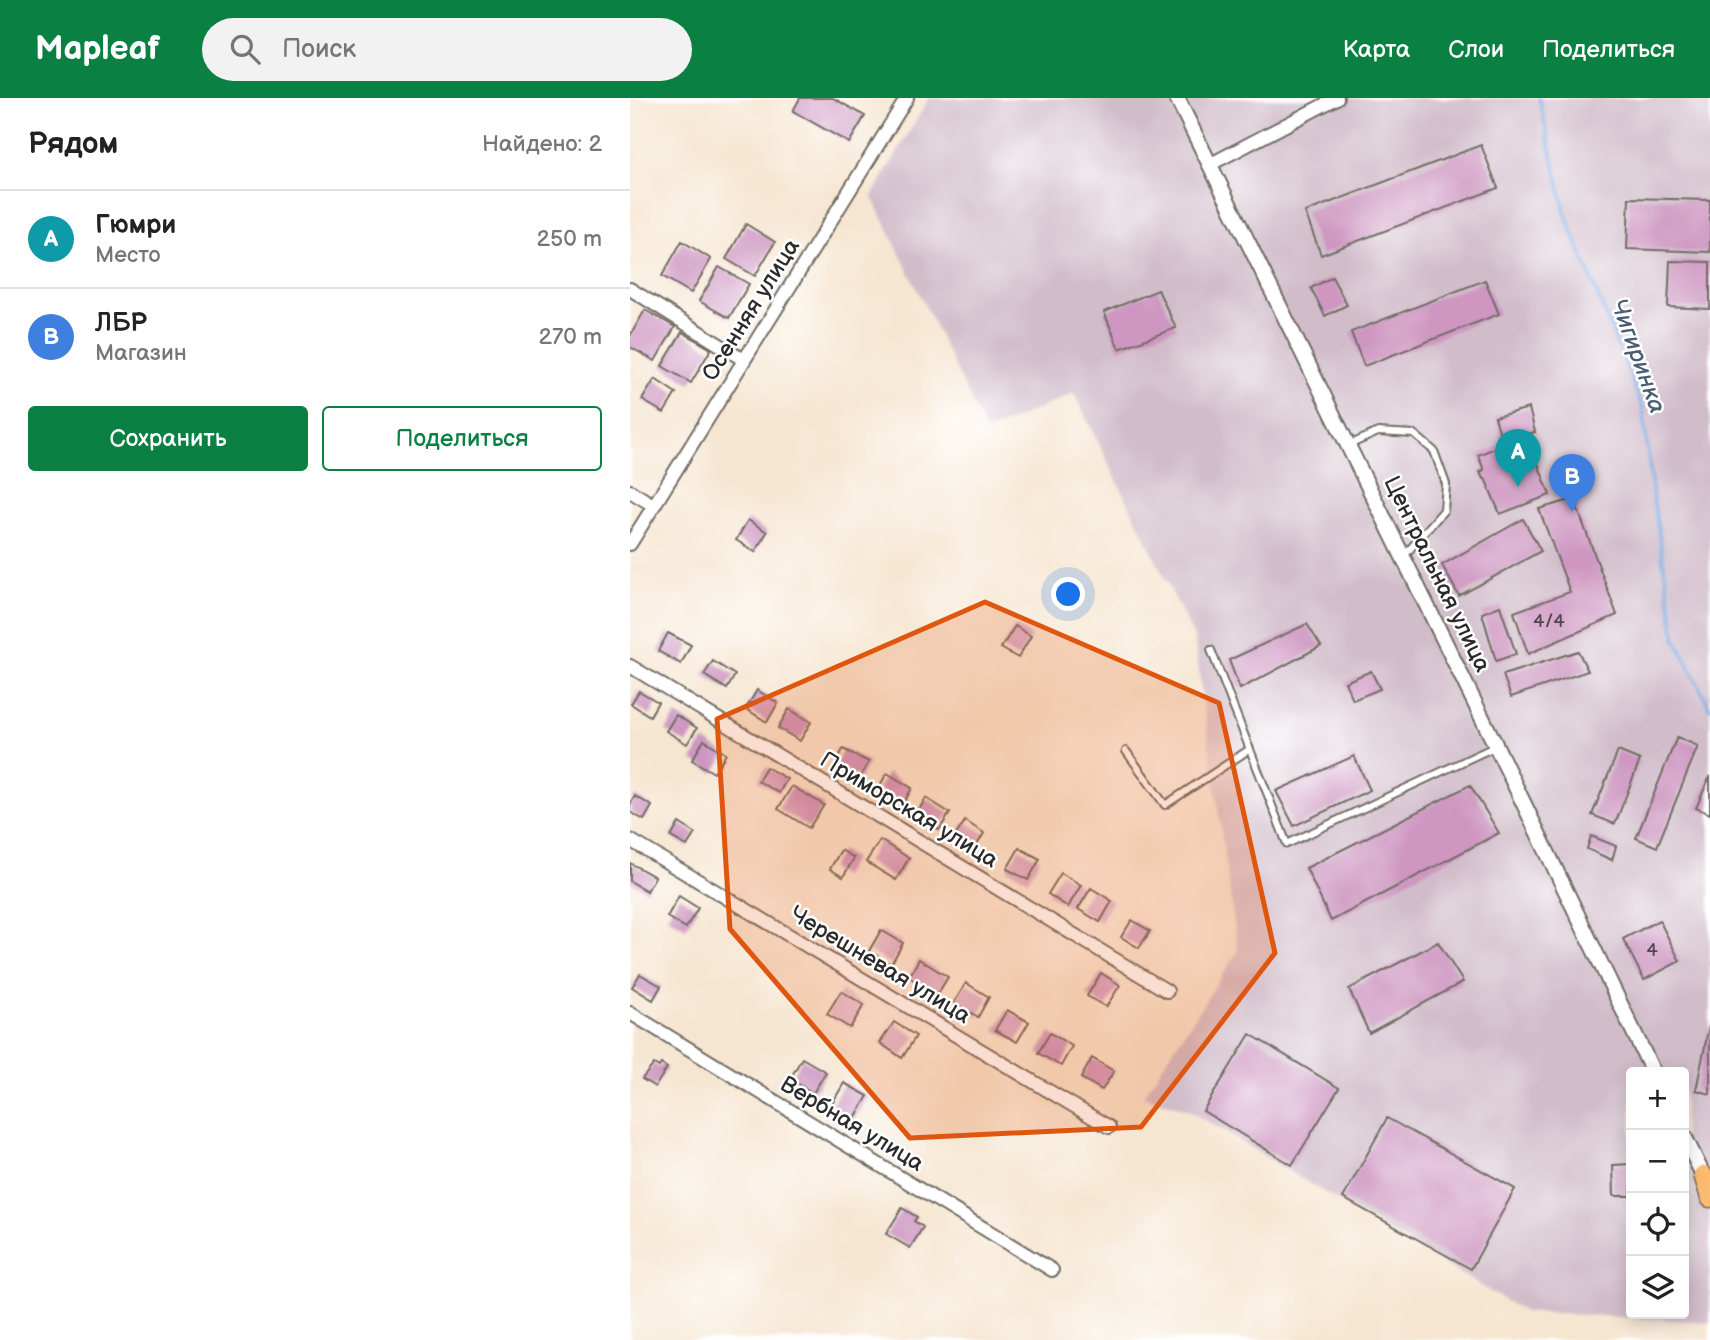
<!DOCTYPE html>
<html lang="ru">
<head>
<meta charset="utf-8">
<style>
  :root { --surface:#fff; --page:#f2f2f2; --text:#222; --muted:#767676; --line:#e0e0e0; --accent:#0b8043 }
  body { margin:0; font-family:"Balsamiq Sans",sans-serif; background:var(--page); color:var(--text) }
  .controls { position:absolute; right:21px; bottom:21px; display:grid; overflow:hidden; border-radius:7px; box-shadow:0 4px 18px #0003 }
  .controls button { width:63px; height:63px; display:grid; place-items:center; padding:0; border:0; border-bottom:2px solid var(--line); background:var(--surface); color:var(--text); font:35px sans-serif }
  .you { position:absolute; left:439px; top:497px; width:24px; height:24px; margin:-18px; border:5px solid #fff; border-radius:50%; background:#1a73e8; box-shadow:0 0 0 10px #1a73e833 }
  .badge { display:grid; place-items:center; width:46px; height:46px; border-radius:50%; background:var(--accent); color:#fff; font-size:23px; font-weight:700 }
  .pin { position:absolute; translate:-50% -58px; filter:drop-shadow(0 2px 4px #0008) }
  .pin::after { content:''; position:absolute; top:37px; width:24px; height:21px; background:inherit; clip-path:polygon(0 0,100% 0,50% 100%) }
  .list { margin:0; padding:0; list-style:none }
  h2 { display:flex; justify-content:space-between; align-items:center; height:91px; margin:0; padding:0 28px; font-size:30px }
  h2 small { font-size:23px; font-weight:400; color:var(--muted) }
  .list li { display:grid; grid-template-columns:46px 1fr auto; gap:21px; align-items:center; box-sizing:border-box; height:98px; padding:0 28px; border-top:2px solid var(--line) }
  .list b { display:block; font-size:26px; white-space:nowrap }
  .list p { margin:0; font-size:23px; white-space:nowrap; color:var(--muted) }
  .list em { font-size:23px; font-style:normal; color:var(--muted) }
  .actions { display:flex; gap:14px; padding:21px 28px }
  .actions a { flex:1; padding:16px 0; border:2px solid var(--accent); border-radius:7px; text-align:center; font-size:24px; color:var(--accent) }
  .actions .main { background:var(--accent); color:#fff }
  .icon { flex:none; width:38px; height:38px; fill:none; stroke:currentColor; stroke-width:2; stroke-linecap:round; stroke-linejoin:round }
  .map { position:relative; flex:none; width:1080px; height:1242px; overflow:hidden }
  header { display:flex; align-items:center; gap:42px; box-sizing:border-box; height:98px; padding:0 35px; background:var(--accent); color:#fff }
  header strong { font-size:33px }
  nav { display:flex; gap:38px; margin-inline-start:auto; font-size:24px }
  .search { width:490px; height:63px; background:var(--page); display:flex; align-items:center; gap:18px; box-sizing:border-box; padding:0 24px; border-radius:38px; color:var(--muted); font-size:26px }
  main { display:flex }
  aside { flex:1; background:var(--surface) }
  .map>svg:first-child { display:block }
  .industrial { fill:#d1bdca; fill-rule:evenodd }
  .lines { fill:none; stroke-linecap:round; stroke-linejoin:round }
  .stream { stroke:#77a8e2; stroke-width:3.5 }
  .building { fill:#ce96c1 }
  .service-casing { stroke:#726c65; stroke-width:10 }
  .minor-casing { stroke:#726c65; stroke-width:16 }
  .tertiary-casing { stroke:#726c65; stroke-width:18 }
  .primary-casing { stroke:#726c65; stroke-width:21 }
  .service { stroke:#fff; stroke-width:6 }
  .minor { stroke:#fff; stroke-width:12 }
  .tertiary { stroke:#fff; stroke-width:14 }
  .primary { stroke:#fdbc70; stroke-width:18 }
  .marked { fill:#df570e; fill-opacity:0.2; stroke:#df570e; stroke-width:5; stroke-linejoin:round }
  .labels { text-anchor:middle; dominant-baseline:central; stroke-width:5; stroke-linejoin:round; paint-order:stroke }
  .number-label { font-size:19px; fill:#544650 }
  .street-label { font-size:23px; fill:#2b2b2b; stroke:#fff }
  .water-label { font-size:24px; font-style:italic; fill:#495d74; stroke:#fff }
</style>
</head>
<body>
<header>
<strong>Mapleaf</strong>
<div class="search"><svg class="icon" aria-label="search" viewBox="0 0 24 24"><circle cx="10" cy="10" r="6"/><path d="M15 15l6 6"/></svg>Поиск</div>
<nav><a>Карта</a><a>Слои</a><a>Поделиться</a></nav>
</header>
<main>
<aside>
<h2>Рядом<small>Найдено: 2</small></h2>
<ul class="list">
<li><span class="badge" style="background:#0f9aa8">A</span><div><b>Гюмри</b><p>Место</p></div><em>250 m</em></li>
<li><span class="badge" style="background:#3f7fe0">B</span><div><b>ЛБР</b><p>Магазин</p></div><em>270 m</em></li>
</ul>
<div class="actions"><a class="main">Сохранить</a><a>Поделиться</a></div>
</aside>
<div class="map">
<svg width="1080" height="1242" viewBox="0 0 1080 1242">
  <rect width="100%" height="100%" fill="#fff"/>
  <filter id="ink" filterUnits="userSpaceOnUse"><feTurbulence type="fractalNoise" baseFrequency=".0143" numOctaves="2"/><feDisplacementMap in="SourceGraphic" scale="14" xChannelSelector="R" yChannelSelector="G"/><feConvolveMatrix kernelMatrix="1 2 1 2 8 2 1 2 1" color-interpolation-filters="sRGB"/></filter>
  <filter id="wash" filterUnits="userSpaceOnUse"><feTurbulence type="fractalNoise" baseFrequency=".00686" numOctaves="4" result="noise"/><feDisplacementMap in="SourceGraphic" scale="28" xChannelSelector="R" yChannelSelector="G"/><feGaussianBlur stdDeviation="1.57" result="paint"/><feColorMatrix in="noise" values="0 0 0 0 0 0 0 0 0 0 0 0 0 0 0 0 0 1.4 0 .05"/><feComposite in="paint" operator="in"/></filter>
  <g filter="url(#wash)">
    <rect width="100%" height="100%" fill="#f6e6d1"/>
    <!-- industrial -->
    <path class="industrial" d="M299,0H1080V1224L894,1214L558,1012L513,998L608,853L564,539L444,295L356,334L242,98ZM1001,974H1054V1216H1001Z"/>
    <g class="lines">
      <!-- stream -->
      <path class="stream" d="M909,0L936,117L1013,311L1023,400L1046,542L1080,610"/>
    </g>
    <g id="blocks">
      <!-- building -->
      <g class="building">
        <path d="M170,0H203L235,18L219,45L163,13Z"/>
        <path d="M851,47L868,90L691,157L675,114Z"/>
        <path d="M999,100L1080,102V154L997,151Z"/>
        <path d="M116,126L145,144L125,178L96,161Z"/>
        <path d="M52,143L81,161L61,195L32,178Z"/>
        <path d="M1040,163L1080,164V211L1038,209Z"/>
        <path d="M89,169L119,186L99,220L69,203Z"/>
        <path d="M702,179L717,207L695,218L681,190Z"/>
        <path d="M855,182L869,216L734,268L721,234Z"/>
        <path d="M528,192L546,230L489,251L474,214Z"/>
        <path d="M15,212L45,229L25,263L0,249V238Z"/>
        <path d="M52,234L81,251L61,285L32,268Z"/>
        <path d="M25,281L46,295L34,315L12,302Z"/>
        <path d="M899,310L905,334L872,343L865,319Z"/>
        <path d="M869,348L873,359L880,356L883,364L904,356L920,397L870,416L855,380L853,381L850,374L854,372L848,357Z"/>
        <path d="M944,401L987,517L898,556L884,514L940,494L909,411Z"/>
        <path d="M893,421L911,453L829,498L812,467Z"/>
        <path d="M118,422L137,434L125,454L106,442Z"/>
        <path d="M870,508L886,556L866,563L852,515Z"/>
        <path d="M677,526L691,548L610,591L599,562Z"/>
        <path d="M385,528L401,538L388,560L371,550Z"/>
        <path d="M38,535L61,547L51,566L28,553Z"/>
        <path d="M948,553L958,573L881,599L873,577Z"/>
        <path d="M83,563L105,577L97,591L74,577Z"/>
        <path d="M741,573L750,591L723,602L715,584Z"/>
        <path d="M127,592L148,605L137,624L116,611Z"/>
        <path d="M9,593L28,604L20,618L1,606Z"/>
        <path d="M159,611L181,624L170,643L148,630Z"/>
        <path d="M46,617L67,630L57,646L36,633Z"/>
        <path d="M1047,639L1068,648L1027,749L1006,740Z"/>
        <path d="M74,642L96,656L84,675L62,662Z"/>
        <path d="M213,651L239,664L230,680L205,667Z"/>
        <path d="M988,653L1010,662L985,726L962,717Z"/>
        <path d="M724,658L740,692L664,728L646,693Z"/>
        <path d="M136,669L157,681L149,695L128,683Z"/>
        <path d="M257,675L282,690L273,706L248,691Z"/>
        <path d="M1080,678V716L1066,710Z"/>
        <path d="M840,687L869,735L701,823L676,770Z"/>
        <path d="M162,688L194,707L179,730L148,711Z"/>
        <path d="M5,698L22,708L14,722L0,714V707Z"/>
        <path d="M296,700L320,715L309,732L286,717Z"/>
        <path d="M335,723L354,735L344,752L324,740Z"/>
        <path d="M49,725L65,735L57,748L41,739Z"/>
        <path d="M961,738L986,748L982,762L957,751Z"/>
        <path d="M250,742L279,760L266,782L236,764Z"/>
        <path d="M389,750L410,761L398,782L377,771Z"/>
        <path d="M211,752L224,760L213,779L200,771Z"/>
        <path d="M0,765L25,779L17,793L0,783Z"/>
        <path d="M431,775L451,787L438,809L418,796Z"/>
        <path d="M461,790L482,803L470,824L448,811Z"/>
        <path d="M49,798L68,810L56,830L37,819Z"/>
        <path d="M502,822L520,833L509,850L491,839Z"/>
        <path d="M1029,822L1050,863L1014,882L993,841Z"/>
        <path d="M251,832L273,845L261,866L239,853Z"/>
        <path d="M808,844L833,884L739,935L719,891Z"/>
        <path d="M289,861L318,879L307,897L279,879Z"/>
        <path d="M471,875L490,887L476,909L457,898Z"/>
        <path d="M10,876L31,888L23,902L2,889Z"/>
        <path d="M336,885L359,899L348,919L324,905Z"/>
        <path d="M211,893L234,907L220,930L197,916Z"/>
        <path d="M377,912L399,924L387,944L365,932Z"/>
        <path d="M264,924L286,938L272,960L250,945Z"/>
        <path d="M1079,928H1080V996L1066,992Z"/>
        <path d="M420,935L442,948L431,968L408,955Z"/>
        <path d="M620,936L709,990L662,1067L573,1013Z"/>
        <path d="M172,960L196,974L183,995L160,981Z"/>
        <path d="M462,960L484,973L472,992L451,980Z"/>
        <path d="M24,966L29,969L31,966L37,970L25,989L12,981Z"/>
        <path d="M214,985L238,998L223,1023L200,1009Z"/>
        <path d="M757,1020L885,1091L841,1171L713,1100Z"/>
        <path d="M1001,1066V1098H984L983,1067Z"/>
        <path d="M272,1110L287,1119L284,1123L293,1129L280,1150L256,1136Z"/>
      </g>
    </g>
  </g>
  <g filter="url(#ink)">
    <use href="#blocks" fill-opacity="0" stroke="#726c65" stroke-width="2"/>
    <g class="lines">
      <!-- service casing -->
      <g class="service-casing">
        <g id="service">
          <path d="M719,347L748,334L784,336L804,353L816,386L814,412L774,458"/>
          <path d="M581,552L657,746L864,649"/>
          <path d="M496,653L535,707L620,651"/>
        </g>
      </g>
      <!-- minor casing -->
      <g class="minor-casing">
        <g id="minor">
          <path d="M579,67L707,0"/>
          <path d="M0,191L114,262"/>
          <path d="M0,393L23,407"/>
          <path d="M0,446L277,0"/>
          <path d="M0,568L537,893"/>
          <path d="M0,742L479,1029"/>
          <path d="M0,915L422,1172"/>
        </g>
      </g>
      <!-- tertiary casing -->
      <g class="tertiary-casing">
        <g id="tertiary">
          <path d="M547,0L866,648L1023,974"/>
          <path d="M1054,1038L1073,1077L1080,1081"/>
        </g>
      </g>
      <!-- primary casing -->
      <g class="primary-casing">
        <path id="primary" d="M1073,1077L1080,1100"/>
      </g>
      <!-- service -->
      <use href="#service" class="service"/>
      <!-- minor -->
      <use href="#minor" class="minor"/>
      <!-- tertiary -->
      <use href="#tertiary" class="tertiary"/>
      <!-- primary -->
      <use href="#primary" class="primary"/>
    </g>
  </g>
  <!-- marked area -->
  <path class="marked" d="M355,504L589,605L645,855L511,1029L280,1040L100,831L87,621Z"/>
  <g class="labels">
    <!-- number labels -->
    <g class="number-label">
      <text x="919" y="523">4/4</text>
      <text x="1022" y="852">4</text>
    </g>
    <!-- street labels -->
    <g class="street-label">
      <text transform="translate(121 212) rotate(-58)">Осенняя улица</text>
      <text transform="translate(807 476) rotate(64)">Центральная улица</text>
      <text transform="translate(279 712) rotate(31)">Приморская улица</text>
      <text transform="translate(250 867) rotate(31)">Черешневая улица</text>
      <text transform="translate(222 1026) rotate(31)">Вербная улица</text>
    </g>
    <!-- water labels -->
    <g class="water-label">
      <text transform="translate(1008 258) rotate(70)">Чигиринка</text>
    </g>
  </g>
</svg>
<div class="controls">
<button>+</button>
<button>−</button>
<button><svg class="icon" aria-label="locate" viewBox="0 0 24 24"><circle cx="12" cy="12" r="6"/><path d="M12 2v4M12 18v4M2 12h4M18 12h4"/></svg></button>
<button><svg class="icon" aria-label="layers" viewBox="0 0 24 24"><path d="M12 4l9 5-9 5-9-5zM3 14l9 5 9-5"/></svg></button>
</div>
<div class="you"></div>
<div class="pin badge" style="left:888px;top:389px;background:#0f9aa8">A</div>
<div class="pin badge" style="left:942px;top:414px;background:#3f7fe0">B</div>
</div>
</main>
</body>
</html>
